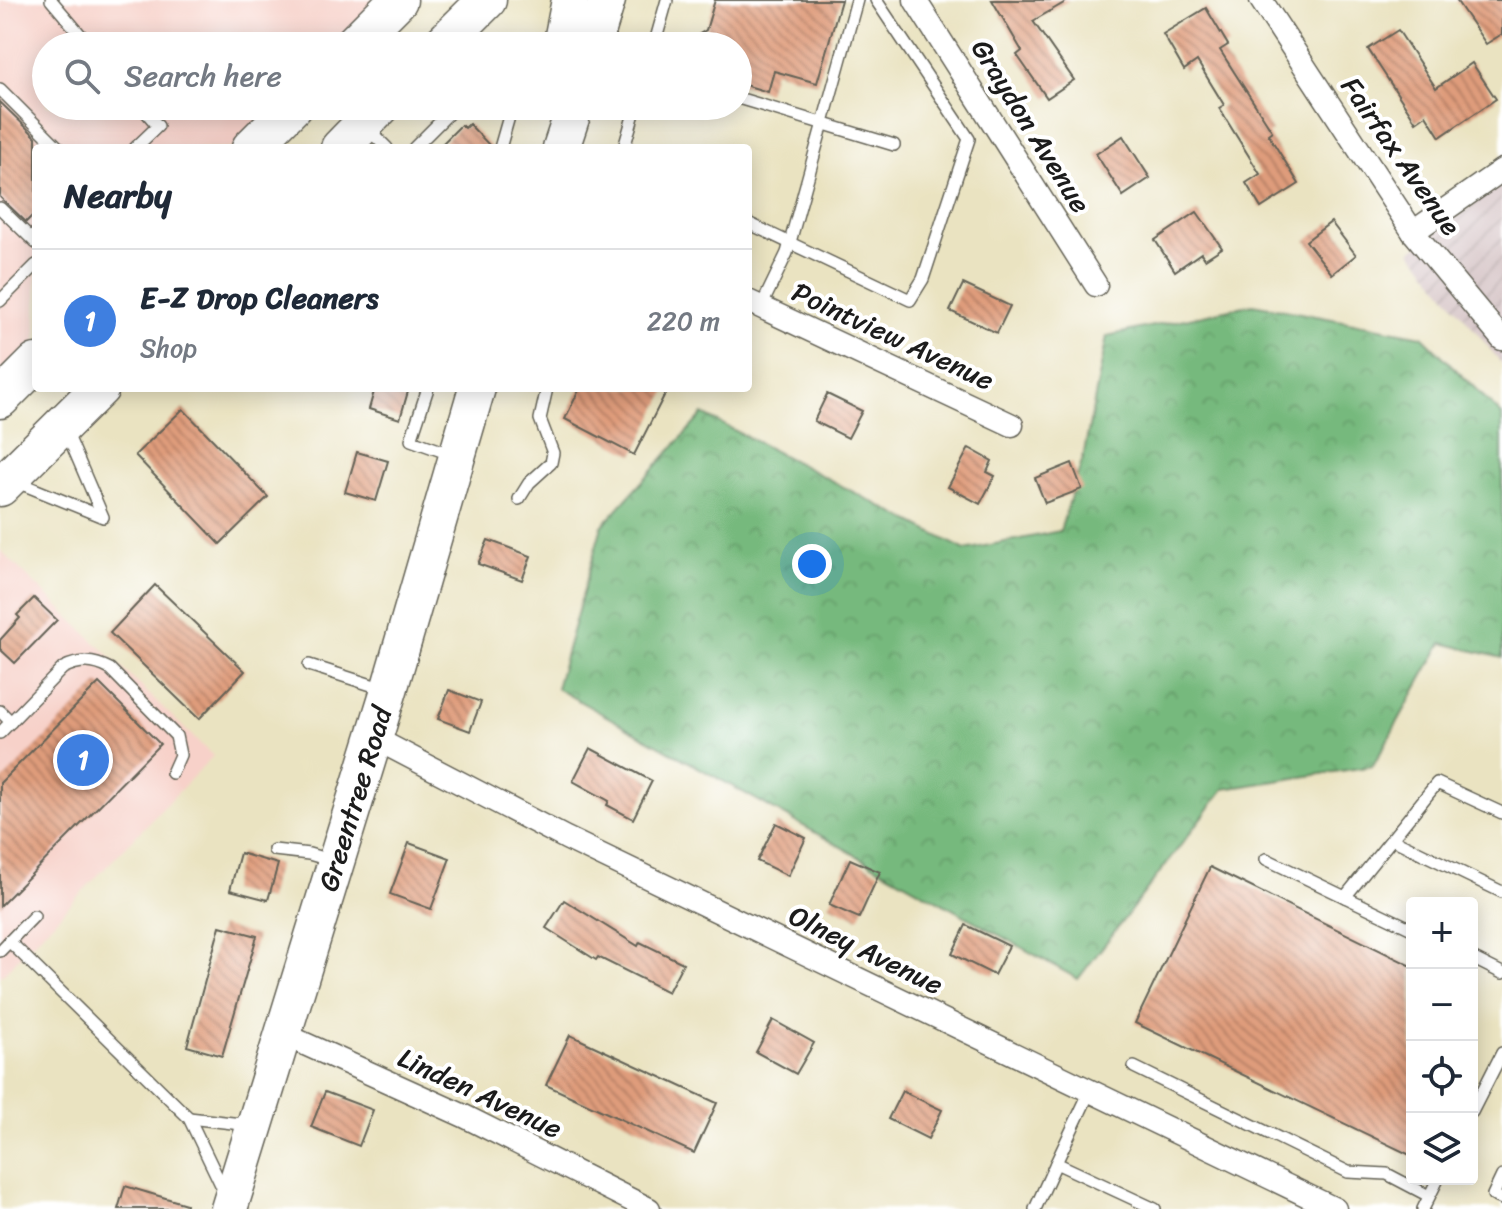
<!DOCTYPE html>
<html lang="en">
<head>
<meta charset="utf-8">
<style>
  :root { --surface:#fff; --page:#f6f6f7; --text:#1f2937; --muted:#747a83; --line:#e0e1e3; --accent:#0b8043 }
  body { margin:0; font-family:Sriracha,sans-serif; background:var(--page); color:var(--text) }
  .controls { position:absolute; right:24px; bottom:24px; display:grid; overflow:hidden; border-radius:8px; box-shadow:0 4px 20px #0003 }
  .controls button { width:72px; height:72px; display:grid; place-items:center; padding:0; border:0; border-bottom:2px solid var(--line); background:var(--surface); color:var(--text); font:40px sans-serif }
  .you { position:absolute; left:812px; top:564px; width:28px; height:28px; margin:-20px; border:6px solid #fff; border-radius:50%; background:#1a73e8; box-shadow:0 0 0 12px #1a73e833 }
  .badge { display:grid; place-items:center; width:52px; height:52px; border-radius:50%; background:var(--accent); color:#fff; font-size:26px; font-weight:700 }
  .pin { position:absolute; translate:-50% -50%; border:4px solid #fff; box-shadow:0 2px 8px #0006 }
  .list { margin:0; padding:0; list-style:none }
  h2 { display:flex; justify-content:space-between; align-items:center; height:104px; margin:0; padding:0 32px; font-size:34px }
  h2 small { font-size:26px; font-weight:400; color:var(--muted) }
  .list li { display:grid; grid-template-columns:52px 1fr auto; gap:24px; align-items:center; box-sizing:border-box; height:144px; padding:0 32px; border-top:2px solid var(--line) }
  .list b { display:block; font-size:30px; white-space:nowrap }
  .list p { margin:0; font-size:26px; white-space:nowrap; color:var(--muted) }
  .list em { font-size:26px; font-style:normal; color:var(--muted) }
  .icon { flex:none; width:44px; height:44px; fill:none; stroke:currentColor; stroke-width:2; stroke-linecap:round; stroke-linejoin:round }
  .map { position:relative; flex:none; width:1502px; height:1209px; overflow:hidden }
  .search { position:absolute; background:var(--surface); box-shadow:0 4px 20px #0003; left:32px; top:32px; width:720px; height:88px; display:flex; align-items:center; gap:20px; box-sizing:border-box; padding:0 28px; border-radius:44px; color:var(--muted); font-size:30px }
  .panel { position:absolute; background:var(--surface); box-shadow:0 4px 20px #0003; left:32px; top:144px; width:720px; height:248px; border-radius:8px }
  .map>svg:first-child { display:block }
  .built { fill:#f7d1c9 }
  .industrial { fill:url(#industrial-furrows) }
  .forest { fill:url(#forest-crowns); stroke:#496a4c; stroke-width:2 }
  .building { fill:url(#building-back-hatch) }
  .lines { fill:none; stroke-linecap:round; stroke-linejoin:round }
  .service-casing { stroke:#646256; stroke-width:14 }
  .minor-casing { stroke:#646256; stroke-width:25 }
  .primary-casing { stroke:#646256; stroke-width:39 }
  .trunk-casing { stroke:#646256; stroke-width:41 }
  .service { stroke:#fff; stroke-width:11 }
  .minor { stroke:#fff; stroke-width:22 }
  .primary { stroke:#fff; stroke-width:36 }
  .trunk { stroke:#fff; stroke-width:38 }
  .labels { text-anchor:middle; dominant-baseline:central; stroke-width:8; stroke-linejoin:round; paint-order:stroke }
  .street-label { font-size:28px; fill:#1c1c1c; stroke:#fff }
</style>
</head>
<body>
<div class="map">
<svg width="1502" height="1209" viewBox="0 0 1502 1209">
  <defs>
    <pattern id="industrial-furrows" width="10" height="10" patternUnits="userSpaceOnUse" patternTransform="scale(2)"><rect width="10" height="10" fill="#d2bfc1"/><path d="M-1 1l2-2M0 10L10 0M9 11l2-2" fill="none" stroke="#b4a4a5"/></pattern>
    <pattern id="forest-crowns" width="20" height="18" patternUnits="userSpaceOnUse" patternTransform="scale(2)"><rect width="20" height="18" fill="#76b97d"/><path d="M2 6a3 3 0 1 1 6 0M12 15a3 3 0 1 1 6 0" fill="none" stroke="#669e6b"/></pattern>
    <pattern id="building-back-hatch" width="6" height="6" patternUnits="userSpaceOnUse" patternTransform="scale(2)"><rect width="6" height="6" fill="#df9c7b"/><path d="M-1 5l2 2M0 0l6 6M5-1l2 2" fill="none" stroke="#b47e64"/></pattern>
  </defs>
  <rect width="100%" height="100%" fill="#fff"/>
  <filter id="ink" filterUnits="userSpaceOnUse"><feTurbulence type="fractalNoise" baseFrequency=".0125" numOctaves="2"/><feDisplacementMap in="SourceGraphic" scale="16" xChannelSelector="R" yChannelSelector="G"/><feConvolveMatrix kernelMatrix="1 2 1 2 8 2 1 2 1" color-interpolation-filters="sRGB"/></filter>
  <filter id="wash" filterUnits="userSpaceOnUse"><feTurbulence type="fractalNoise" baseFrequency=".006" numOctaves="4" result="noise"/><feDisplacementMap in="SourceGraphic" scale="32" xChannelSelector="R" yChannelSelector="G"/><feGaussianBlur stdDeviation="1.8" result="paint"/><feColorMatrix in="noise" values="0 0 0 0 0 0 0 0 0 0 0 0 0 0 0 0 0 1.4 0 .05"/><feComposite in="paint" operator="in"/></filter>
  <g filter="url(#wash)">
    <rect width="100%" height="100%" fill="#eae3c1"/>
    <!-- built -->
    <g class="built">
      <path d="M0,0H398L352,46H46V106H292L251,148H36V363L0,399Z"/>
      <path d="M0,550L213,756L0,977Z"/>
    </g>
    <!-- industrial -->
    <path class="industrial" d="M1502,183V364L1411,251Z"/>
    <!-- forest -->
    <path class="forest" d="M1253,304L1422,336L1502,415V658L1442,643L1373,766L1224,789L1078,979L556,688L602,526L703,414L965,550L1060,531L1083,458L1107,336Z"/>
    <g id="blocks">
      <!-- building -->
      <g class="building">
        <path d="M715,0H841L817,83L774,71L768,92L738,83V46H680L706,30Z"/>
        <path d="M992,0H1069L1033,21L1074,80L1047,98L1017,55L1022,51Z"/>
        <path d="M1456,0H1502V34L1486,44Z"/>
        <path d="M1206,8L1228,45L1220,50L1272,131L1268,134L1299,184L1261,208L1246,183L1260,174L1219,108L1224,105L1197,61L1184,70L1163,34Z"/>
        <path d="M1398,30L1436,88L1472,63L1496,99L1440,137L1426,115L1416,122L1368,49Z"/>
        <path d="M0,102L36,137V212L26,222L0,197Z"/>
        <path d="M469,124L492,148H438L461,125L465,128Z"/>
        <path d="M1123,136L1150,178L1123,196L1096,154Z"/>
        <path d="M1197,212L1222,248L1205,259L1201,253L1175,271L1155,240Z"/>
        <path d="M1331,222L1356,255L1332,274L1306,241Z"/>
        <path d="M963,284L1010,306L997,333L950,311Z"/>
        <path d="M375,388H409L400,419L369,409Z"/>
        <path d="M580,388H668L634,455L565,419Z"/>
        <path d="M827,394L862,411L848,438L814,421Z"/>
        <path d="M183,409L268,497L220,544L135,455Z"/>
        <path d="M969,448L992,461L987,472L995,476L980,504L948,487Z"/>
        <path d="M357,452L388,461L376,501L345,492Z"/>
        <path d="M1072,463L1082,489L1045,503L1035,478Z"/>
        <path d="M488,540L531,556L522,580L478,564Z"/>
        <path d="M155,585L245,671L199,719L110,633Z"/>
        <path d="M34,598L57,620L15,663L0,649V640L20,618L17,615Z"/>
        <path d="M99,683L160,744L0,906V783Z"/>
        <path d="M449,690L481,702L470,731L438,719Z"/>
        <path d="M590,748L652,781L633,819L607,805L609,801L573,781Z"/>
        <path d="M776,823L806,838L788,876L757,861Z"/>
        <path d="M409,843L450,858L431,909L390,894Z"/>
        <path d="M240,853L278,864L268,900L230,890Z"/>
        <path d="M850,859L880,872L859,918L829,905Z"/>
        <path d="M1210,867L1412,966V1156L1135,1023Z"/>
        <path d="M564,900L638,946L640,942L683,963L668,992L598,957L596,960L546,928Z"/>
        <path d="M966,925L1009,946L994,975L952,954Z"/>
        <path d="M220,926L257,936L222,1056L187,1046Z"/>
        <path d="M773,1020L814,1043L796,1074L756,1052Z"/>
        <path d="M570,1035L717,1103L694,1153L546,1085Z"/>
        <path d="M902,1091L942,1110L928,1139L888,1119Z"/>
        <path d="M325,1092L373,1110L359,1146L311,1127Z"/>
        <path d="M125,1186L186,1204L185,1209H118Z"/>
      </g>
    </g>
  </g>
  <g filter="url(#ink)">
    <use href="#blocks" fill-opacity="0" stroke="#646256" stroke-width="2"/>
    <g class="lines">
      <!-- service casing -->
      <g class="service-casing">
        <g id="service">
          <path d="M51,0L90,46"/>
          <path d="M654,46L667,0"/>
          <path d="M0,89L59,148"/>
          <path d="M738,98L894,145"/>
          <path d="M366,127L387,148"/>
          <path d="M135,148L158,126L141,106"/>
          <path d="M414,148L456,106"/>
          <path d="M500,148L510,113L503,106"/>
          <path d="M624,148L636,106"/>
          <path d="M0,208L36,243"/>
          <path d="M748,223L910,300L923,279L969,139L876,0"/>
          <path d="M0,301L36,265"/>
          <path d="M761,307L787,253L857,0"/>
          <path d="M428,388L411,440L453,455"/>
          <path d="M17,482L103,517L66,431"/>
          <path d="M519,499L529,483L551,463L553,453L540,419L547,388"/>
          <path d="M309,665L384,689"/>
          <path d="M0,711L11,722"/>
          <path d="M0,733L63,668C80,660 93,660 110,669L176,736L180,755L172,773"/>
          <path d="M1392,839L1502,892"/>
          <path d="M274,850L309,854L333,861"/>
          <path d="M1266,859L1345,897L1437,783L1502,813"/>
          <path d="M1345,897L1412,929"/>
          <path d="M9,941L189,1118L225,1193"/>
          <path d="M0,951L34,916"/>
          <path d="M1472,958L1502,973"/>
          <path d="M1134,1067L1348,1172L1387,1174L1429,1196"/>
          <path d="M1472,1112L1502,1053"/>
          <path d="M189,1118L250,1125"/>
          <path d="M1056,1163L1090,1091"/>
          <path d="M1502,1176L1493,1195L1502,1199"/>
          <path d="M1035,1209L1056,1163L1155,1209"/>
          <path d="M1423,1209L1438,1179"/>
        </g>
      </g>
      <!-- minor casing -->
      <g class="minor-casing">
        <g id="minor">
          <path d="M915,0L1096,285"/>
          <path d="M1261,0L1413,232L1502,339"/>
          <path d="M1413,232L1502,170"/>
          <path d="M748,301L1012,425"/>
          <path d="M374,738L566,838L1335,1209"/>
          <path d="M283,1034L464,1116L649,1209"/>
        </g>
      </g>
      <!-- primary casing -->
      <g class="primary-casing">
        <g id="primary">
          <path d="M561,46L570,0"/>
          <path d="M593,46L607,0"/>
          <path d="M561,148L575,106"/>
          <path d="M229,1209L389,690L477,388"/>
        </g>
      </g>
      <!-- trunk casing -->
      <g class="trunk-casing">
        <g id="trunk">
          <path d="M352,46L398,0"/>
          <path d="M441,46L487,0"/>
          <path d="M251,148L293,106"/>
          <path d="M340,148L381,106"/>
          <path d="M0,399L36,363"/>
          <path d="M0,487L100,388"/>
        </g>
      </g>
      <!-- service -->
      <use href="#service" class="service"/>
      <!-- minor -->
      <use href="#minor" class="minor"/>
      <!-- primary -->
      <use href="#primary" class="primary"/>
      <!-- trunk -->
      <use href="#trunk" class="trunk"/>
    </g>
  </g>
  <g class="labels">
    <!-- street labels -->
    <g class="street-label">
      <text transform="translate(1031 126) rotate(58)">Graydon Avenue</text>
      <text transform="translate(1401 156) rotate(55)">Fairfax Avenue</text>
      <text transform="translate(893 336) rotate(25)">Pointview Avenue</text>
      <text transform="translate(355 799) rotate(-73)">Greentree Road</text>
      <text transform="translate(866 950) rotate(26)">Olney Avenue</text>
      <text transform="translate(480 1093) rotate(25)">Linden Avenue</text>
    </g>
  </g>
</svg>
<div class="controls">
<button>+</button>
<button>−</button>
<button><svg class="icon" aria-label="locate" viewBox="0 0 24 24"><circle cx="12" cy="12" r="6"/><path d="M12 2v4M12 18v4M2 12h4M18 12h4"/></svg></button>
<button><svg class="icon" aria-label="layers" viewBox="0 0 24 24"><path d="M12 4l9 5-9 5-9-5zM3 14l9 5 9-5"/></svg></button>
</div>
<div class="you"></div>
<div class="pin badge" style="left:83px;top:760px;background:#3f7fe0">1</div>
<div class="search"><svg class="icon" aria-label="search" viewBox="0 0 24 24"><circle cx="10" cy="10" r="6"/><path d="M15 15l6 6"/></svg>Search here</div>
<section class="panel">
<h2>Nearby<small></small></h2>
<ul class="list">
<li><span class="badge" style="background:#3f7fe0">1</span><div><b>E-Z Drop Cleaners</b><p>Shop</p></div><em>220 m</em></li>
</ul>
</section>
</div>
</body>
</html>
